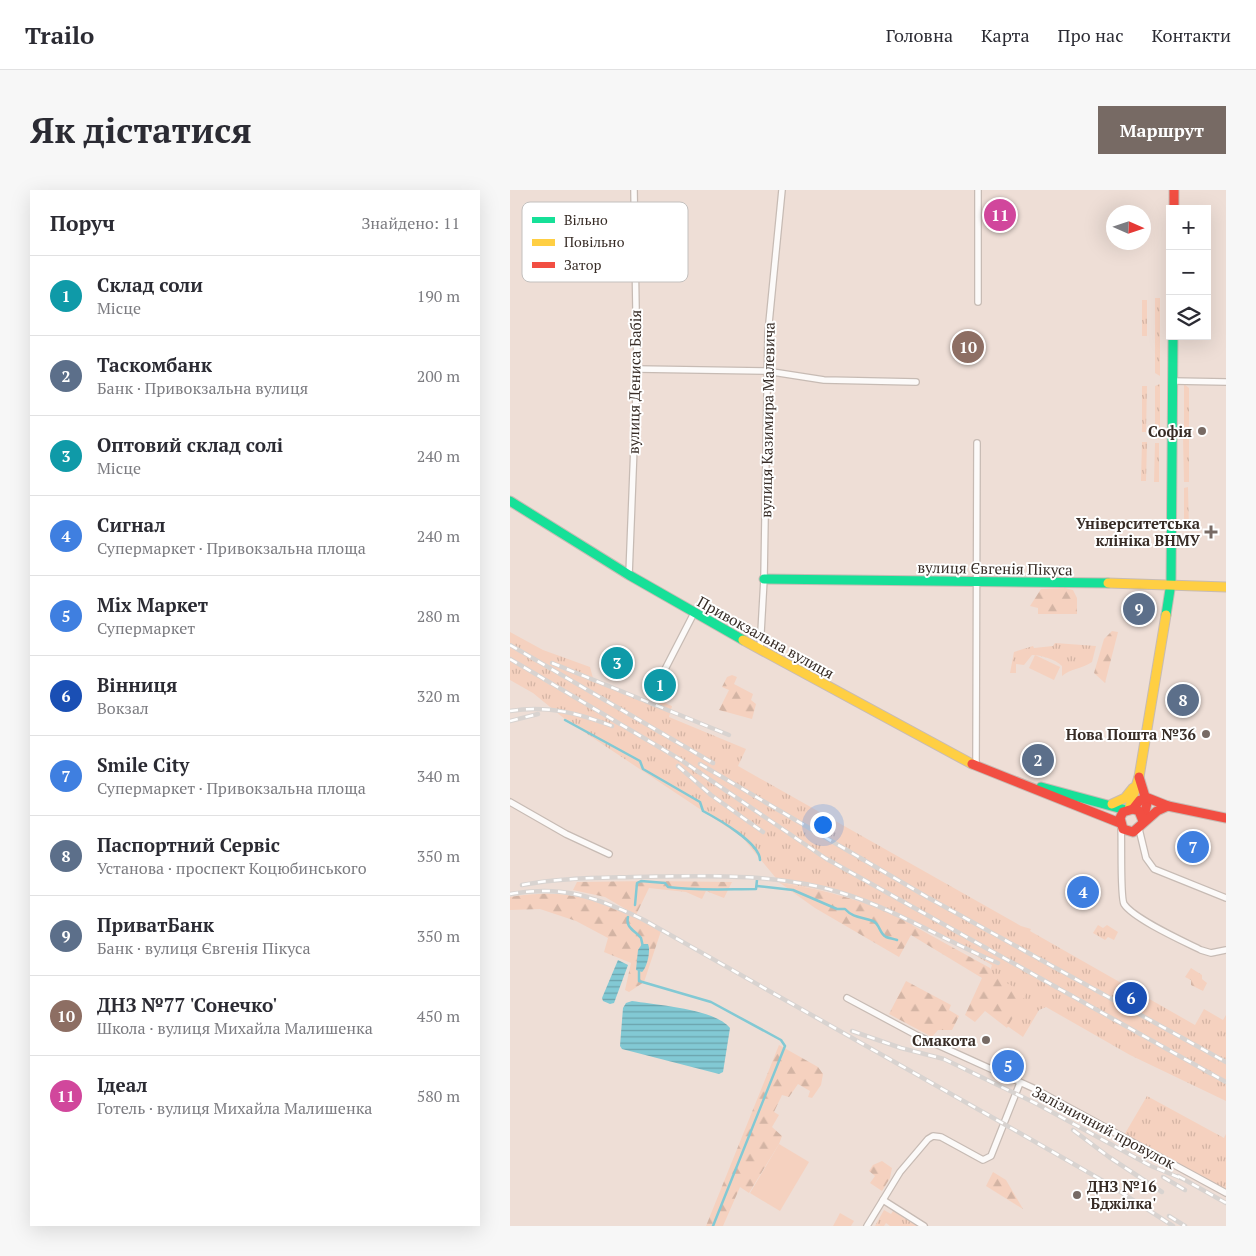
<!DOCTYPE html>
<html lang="uk">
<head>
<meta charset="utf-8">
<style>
  :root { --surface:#fff; --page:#f7f7f7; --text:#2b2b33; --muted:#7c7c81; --line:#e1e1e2; --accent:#776a64 }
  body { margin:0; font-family:"PT Serif",serif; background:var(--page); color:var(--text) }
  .controls { position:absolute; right:15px; top:15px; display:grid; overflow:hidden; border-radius:0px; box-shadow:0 5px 20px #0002 }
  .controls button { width:45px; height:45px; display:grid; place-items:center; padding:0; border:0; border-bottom:1px solid var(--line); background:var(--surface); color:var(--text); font:25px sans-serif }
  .compass { position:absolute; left:596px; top:15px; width:45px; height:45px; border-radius:50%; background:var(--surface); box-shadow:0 5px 20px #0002; rotate:93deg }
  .you { position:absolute; left:312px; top:634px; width:18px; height:18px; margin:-12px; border:4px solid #fff; border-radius:50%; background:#1a73e8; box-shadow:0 0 0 8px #1a73e833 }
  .badge { display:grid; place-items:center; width:32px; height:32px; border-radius:50%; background:var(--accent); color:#fff; font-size:16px; font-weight:700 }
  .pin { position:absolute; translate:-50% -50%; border:2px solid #fff; box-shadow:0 1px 5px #0006 }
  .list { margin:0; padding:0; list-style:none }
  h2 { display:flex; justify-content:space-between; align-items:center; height:65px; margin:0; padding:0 20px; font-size:21px }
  h2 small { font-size:16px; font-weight:400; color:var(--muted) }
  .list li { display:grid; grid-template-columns:32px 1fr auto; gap:15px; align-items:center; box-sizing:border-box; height:80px; padding:0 20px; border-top:1px solid var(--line) }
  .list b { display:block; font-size:19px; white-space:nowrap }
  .list p { margin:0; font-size:16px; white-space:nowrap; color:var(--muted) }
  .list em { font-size:16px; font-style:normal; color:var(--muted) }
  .icon { flex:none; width:28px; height:28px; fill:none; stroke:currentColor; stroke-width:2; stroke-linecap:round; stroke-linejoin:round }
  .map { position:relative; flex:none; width:716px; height:1036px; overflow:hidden; border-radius:0px }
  header { display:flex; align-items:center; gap:30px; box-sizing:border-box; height:70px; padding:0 25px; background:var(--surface); border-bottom:1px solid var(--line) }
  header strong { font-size:24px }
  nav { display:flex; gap:28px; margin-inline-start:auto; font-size:18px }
  .intro { display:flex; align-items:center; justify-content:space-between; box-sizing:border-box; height:120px; padding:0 30px }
  h1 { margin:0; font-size:35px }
  .button { padding:12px 22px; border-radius:0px; background:var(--accent); color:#fff; font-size:18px; font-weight:700 }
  main { display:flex; gap:30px; padding:0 30px }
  aside { flex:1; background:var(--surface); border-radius:0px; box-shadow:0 5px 20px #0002 }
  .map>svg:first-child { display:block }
  .grass { fill:url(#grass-tufts) }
  .forest { fill:url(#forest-firs) }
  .park { fill:#f5d1bf }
  .water { fill:url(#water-rules) }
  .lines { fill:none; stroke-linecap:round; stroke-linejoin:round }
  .stream { stroke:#82c9d4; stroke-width:2.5 }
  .street-casing { stroke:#c7bbb4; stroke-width:8 }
  .fast-casing { stroke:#c7bbb4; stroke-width:11 }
  .slow-casing { stroke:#c7bbb4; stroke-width:11 }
  .jam-casing { stroke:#c7bbb4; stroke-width:11 }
  .street { stroke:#fcfaf9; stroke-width:5.5 }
  .fast { stroke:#16e098; stroke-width:9 }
  .slow { stroke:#ffcf43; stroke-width:9 }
  .jam { stroke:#f24e42; stroke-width:9 }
  .rail-casing { stroke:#d8d3d0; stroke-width:4.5 }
  .rail { stroke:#fff; stroke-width:2.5; stroke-dasharray:8; stroke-linecap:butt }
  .poi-dot { fill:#776a64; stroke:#fff; stroke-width:2 }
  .labels { text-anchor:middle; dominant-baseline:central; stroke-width:4; stroke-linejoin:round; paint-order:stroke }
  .street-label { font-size:15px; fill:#372c26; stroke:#fff }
  .poi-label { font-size:15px; font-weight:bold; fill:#372c26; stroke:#fff; text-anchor:end }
  .key { fill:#fff; stroke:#c3c0be; stroke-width:1 }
  .key-label { font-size:14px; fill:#372c26 }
</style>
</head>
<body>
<header>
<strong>Trailo</strong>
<nav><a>Головна</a><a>Карта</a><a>Про нас</a><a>Контакти</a></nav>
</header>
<div class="intro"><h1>Як дістатися</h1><a class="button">Маршрут</a></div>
<main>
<aside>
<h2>Поруч<small>Знайдено: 11</small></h2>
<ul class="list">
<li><span class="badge" style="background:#0f9aa8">1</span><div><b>Склад соли</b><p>Місце</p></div><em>190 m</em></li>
<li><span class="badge" style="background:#5c6f8a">2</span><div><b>Таскомбанк</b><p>Банк · Привокзальна вулиця</p></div><em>200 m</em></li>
<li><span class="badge" style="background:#0f9aa8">3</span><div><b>Оптовий склад солі</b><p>Місце</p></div><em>240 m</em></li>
<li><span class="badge" style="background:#3f7fe0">4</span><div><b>Сигнал</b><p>Супермаркет · Привокзальна площа</p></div><em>240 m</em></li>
<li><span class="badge" style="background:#3f7fe0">5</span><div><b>Mix Маркет</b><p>Супермаркет</p></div><em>280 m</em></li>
<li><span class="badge" style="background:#1a4fb4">6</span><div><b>Вінниця</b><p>Вокзал</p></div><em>320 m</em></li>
<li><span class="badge" style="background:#3f7fe0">7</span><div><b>Smile City</b><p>Супермаркет · Привокзальна площа</p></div><em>340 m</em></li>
<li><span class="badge" style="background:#5c6f8a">8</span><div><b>Паспортний Сервіс</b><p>Установа · проспект Коцюбинського</p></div><em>350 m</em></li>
<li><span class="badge" style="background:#5c6f8a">9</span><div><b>ПриватБанк</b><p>Банк · вулиця Євгенія Пікуса</p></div><em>350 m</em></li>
<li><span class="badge" style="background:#8d6e63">10</span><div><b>ДНЗ №77 'Сонечко'</b><p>Школа · вулиця Михайла Малишенка</p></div><em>450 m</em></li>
<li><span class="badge" style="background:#d1479c">11</span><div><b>Ідеал</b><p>Готель · вулиця Михайла Малишенка</p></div><em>580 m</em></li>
</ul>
</aside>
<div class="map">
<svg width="716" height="1036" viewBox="0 0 716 1036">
  <defs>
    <pattern id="grass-tufts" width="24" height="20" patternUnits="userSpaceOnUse" patternTransform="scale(1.25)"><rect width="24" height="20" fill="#f5d1bf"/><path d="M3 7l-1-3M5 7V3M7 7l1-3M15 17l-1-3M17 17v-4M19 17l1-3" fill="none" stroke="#d3b4a4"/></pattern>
    <pattern id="forest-firs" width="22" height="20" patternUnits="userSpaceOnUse" patternTransform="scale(1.25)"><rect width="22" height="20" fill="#f5d1bf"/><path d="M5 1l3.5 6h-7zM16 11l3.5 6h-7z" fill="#d3b4a4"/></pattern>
    <pattern id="water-rules" width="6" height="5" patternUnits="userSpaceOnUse" patternTransform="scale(1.25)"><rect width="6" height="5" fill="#82c9d4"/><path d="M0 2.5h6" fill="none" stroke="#6ba3ac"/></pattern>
  </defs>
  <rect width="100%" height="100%" fill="#eeded6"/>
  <!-- grass -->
  <g class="grass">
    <path d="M645,108H650V186L645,183Z"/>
    <rect x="632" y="110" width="5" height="36"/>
    <path d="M650,194V249H645V196Z"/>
    <path d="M674,194L679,198V242H674Z"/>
    <path d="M632,196H637L636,242H632Z"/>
    <path d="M673,245H679V292H674Z"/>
    <path d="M632,252H637L636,291H631Z"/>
    <path d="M645,253H649V292H644Z"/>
    <path d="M678,297L679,339H674V298Z"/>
    <path d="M0,442L33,460L80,477L83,488L147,518L150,511L162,516L159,527L236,559L228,576L511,736L521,739L520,741L685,835L694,819L713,830L716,825V911L620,865L536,817L529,820L513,847L493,833L478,787L482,775C440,751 398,726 352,710C325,702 298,697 270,693L232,647L56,530L23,503L0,490Z"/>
    <path d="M545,453L586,456L582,472C572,479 561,478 552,486V476C545,469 531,465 522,465L514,475L506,474V483H500L504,462L523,456L524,458L543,456Z"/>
    <path d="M588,735L593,738L597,735L608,742L604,750L598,747L595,750L583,743Z"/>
    <path d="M637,906L714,948L716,944V1003L613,947Z"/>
    <path d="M374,1020L381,1024L383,1021L407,1036H380L376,1033L374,1036H365Z"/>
  </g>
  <!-- forest -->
  <g class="forest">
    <path d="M555,398L563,400L567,408V424H528V418L520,416L531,399Z"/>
    <path d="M602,441L608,442L595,493L584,483L594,449Z"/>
    <path d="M222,485L227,487L224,494L243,504L241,510L246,514L242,529L209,520L219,500L212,497L217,487Z"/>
    <path d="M140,691L222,692L214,708L196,701L192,709L176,702L139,698L125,727L151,741L134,792L119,802L115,800L121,773L94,762L98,748L66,731L30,719L0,720V707C45,700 76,704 118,724L119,721L95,707L63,700L67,692Z"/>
    <path d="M270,693C319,700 359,713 404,731L402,735L480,778L483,785L516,804L497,838L475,821L465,832L455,825L472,788L401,745L389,767L305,718Z"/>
    <path d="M681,778L692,785V789L697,793L693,801L681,795V790L675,787Z"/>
    <path d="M396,791L441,815L439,820L449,826L442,840H428L422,847L379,824Z"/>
    <path d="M269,855L308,877L313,884L311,895L302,908L298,907L300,901L288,894L279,907L272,905L264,922L269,925L262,937L272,946L269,954L239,1003L230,997L213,1036H196Z"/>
    <path d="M372,971L382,978L380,988L372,1001L360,993L365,986L359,981L363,975Z"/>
    <path d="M483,982L496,990L513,1019L476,996Z"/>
  </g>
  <!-- park -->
  <g class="park">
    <path d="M525,465L550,477L544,490L519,478Z"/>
    <path d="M269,954L299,972L270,1021L240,1003Z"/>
    <path d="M330,1023L344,1031L341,1036H323Z"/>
  </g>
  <!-- water -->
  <g class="water">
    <path d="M132,754H138C141,761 137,777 132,782L126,780L128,760Z"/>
    <path d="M108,770L118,775L104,813L100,814L93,811L92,808Z"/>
    <path d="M122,811C147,815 205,819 220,838L213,882L209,884L112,859L110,856L113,818L116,813Z"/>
  </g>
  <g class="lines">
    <!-- stream -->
    <g class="stream">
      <path d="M55,530L130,571L133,579L190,612L193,621C208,629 250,653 250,670"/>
      <path d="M247,696L283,700L327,719H335C343,728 353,727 363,731C370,734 369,743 376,747C379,748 384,749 387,750"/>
      <path d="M125,715L127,693L131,691L155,693L158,697C187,701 217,699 246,699L247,690"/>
      <path d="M118,727C115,738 126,741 131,748L133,757"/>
      <path d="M129,780V791L201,812L271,850L275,856L203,1036"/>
    </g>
    <!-- street casing -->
    <g class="street-casing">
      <g id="street">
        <path d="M468,112V0"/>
        <path d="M127,179L256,181L314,190L406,192"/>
        <path d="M663,191L716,192"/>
        <path d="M119,385L127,179L124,0"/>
        <path d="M250,460L254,389L258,143L272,0"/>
        <path d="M151,487L184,423"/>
        <path d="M466,576L467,253"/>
        <path d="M0,612L56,644L99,664"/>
        <path d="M611,636C612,649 610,707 614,714C624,729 673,751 691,760L701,763L716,760"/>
        <path d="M629,639L636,668L644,679L716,708"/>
        <path d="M337,808L408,846L523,898L716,1003"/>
        <path d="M373,1010L414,1036"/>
        <path d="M357,1036L390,982L418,949L423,946L431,947L473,970L481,966L510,893"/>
      </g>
    </g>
    <!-- fast casing -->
    <g class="fast-casing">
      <g id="fast">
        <path d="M0,311L119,385L233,450"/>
        <path d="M254,389L598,393"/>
        <path d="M656,425L661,393L663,146"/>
        <path d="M531,597L616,620"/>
      </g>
    </g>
    <!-- slow casing -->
    <g class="slow-casing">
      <g id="slow">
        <path d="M598,393L716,397"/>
        <path d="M233,450L462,574"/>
        <path d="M602,614L615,608L623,598"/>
        <path d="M619,619L629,587L656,425"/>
      </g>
    </g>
    <!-- jam casing -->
    <g class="jam-casing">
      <g id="jam">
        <path d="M664,0V19"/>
        <path d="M462,574L610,633"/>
        <path d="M629,587L637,613L633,631"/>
        <path d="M623,619L630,610L638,608L658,616L716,628"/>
        <path d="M633,631L629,621L623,619L613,622L610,628L613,639L623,642L647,621L658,616"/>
      </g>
    </g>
    <!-- street -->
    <use href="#street" class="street"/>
    <!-- fast -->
    <use href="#fast" class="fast"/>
    <!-- slow -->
    <use href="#slow" class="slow"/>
    <!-- jam -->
    <use href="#jam" class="jam"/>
    <!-- rail casing -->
    <g class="rail-casing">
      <g id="rail">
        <path d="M0,455L203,573"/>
        <path d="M0,469L171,570L315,668L716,892"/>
        <path d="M42,473L219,545"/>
        <path d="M0,521C37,515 68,523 102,536"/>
        <path d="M0,531L28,524"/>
        <path d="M190,574L417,707L716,872"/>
        <path d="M168,576L201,605L253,642"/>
        <path d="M12,695C48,688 85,688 122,687C191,686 265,682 332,703C387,720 435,751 488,773"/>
        <path d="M0,704C54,695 86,707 134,730L494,934L595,992L663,1036"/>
        <path d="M342,841L391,858L434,869L527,914L641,976L673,989"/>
        <path d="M563,940L599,967L652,1002"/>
        <path d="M668,986L716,1013"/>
        <path d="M653,987L675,1000"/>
        <path d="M659,1026L675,1036"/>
      </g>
    </g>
    <!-- rail -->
    <use href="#rail" class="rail"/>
  </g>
  <!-- markers -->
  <g class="poi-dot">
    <circle cx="692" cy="241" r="5"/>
    <path d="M698.5 334.5h5v5h5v5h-5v5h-5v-5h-5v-5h5z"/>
    <circle cx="696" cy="544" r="5"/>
    <circle cx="476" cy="850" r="5"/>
    <circle cx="567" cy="1005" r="5"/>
  </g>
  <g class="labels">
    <!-- street labels -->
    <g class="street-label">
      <text transform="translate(124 192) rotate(-89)">вулиця Дениса Бабія</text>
      <text transform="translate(257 230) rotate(-89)">вулиця Казимира Малевича</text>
      <text transform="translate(485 378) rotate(1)">вулиця Євгенія Пікуса</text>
      <text transform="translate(256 447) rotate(29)">Привокзальна вулиця</text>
      <text transform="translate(594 937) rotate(28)">Залізничний провулок</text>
    </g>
    <!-- poi labels -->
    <g class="poi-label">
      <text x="682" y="241">Софія</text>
      <text x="690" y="333">Університетська<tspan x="690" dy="17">клініка ВНМУ</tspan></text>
      <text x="686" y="544">Нова Пошта №36</text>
      <text x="466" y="850">Смакота</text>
      <text x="577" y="996" text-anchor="start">ДНЗ №16<tspan x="577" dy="17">'Бджілка'</tspan></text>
    </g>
  </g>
  <!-- legend -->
  <rect x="12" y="12" width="166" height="80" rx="8" class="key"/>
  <rect x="22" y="27" width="23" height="6" fill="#16e098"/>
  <rect x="22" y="49" width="23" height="7" fill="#ffcf43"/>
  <rect x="22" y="72" width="23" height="6" fill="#f24e42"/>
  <g class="key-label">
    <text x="54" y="35">Вільно</text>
    <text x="54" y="57">Повільно</text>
    <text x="54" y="80">Затор</text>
  </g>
</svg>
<div class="controls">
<button>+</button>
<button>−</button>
<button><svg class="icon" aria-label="layers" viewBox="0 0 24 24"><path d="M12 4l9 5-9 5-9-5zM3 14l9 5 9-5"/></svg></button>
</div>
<svg class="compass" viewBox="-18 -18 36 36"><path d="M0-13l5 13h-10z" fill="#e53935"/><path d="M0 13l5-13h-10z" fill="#7c7c81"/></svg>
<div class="you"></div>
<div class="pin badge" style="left:150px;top:495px;background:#0f9aa8">1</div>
<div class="pin badge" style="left:528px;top:570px;background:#5c6f8a">2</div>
<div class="pin badge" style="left:107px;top:473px;background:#0f9aa8">3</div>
<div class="pin badge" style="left:573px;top:702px;background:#3f7fe0">4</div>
<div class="pin badge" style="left:498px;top:876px;background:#3f7fe0">5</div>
<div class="pin badge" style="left:621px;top:808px;background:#1a4fb4">6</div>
<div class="pin badge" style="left:683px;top:657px;background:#3f7fe0">7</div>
<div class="pin badge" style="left:673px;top:510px;background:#5c6f8a">8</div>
<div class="pin badge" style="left:629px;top:419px;background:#5c6f8a">9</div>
<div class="pin badge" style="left:458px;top:157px;background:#8d6e63">10</div>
<div class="pin badge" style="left:490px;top:25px;background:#d1479c">11</div>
</div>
</main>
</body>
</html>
